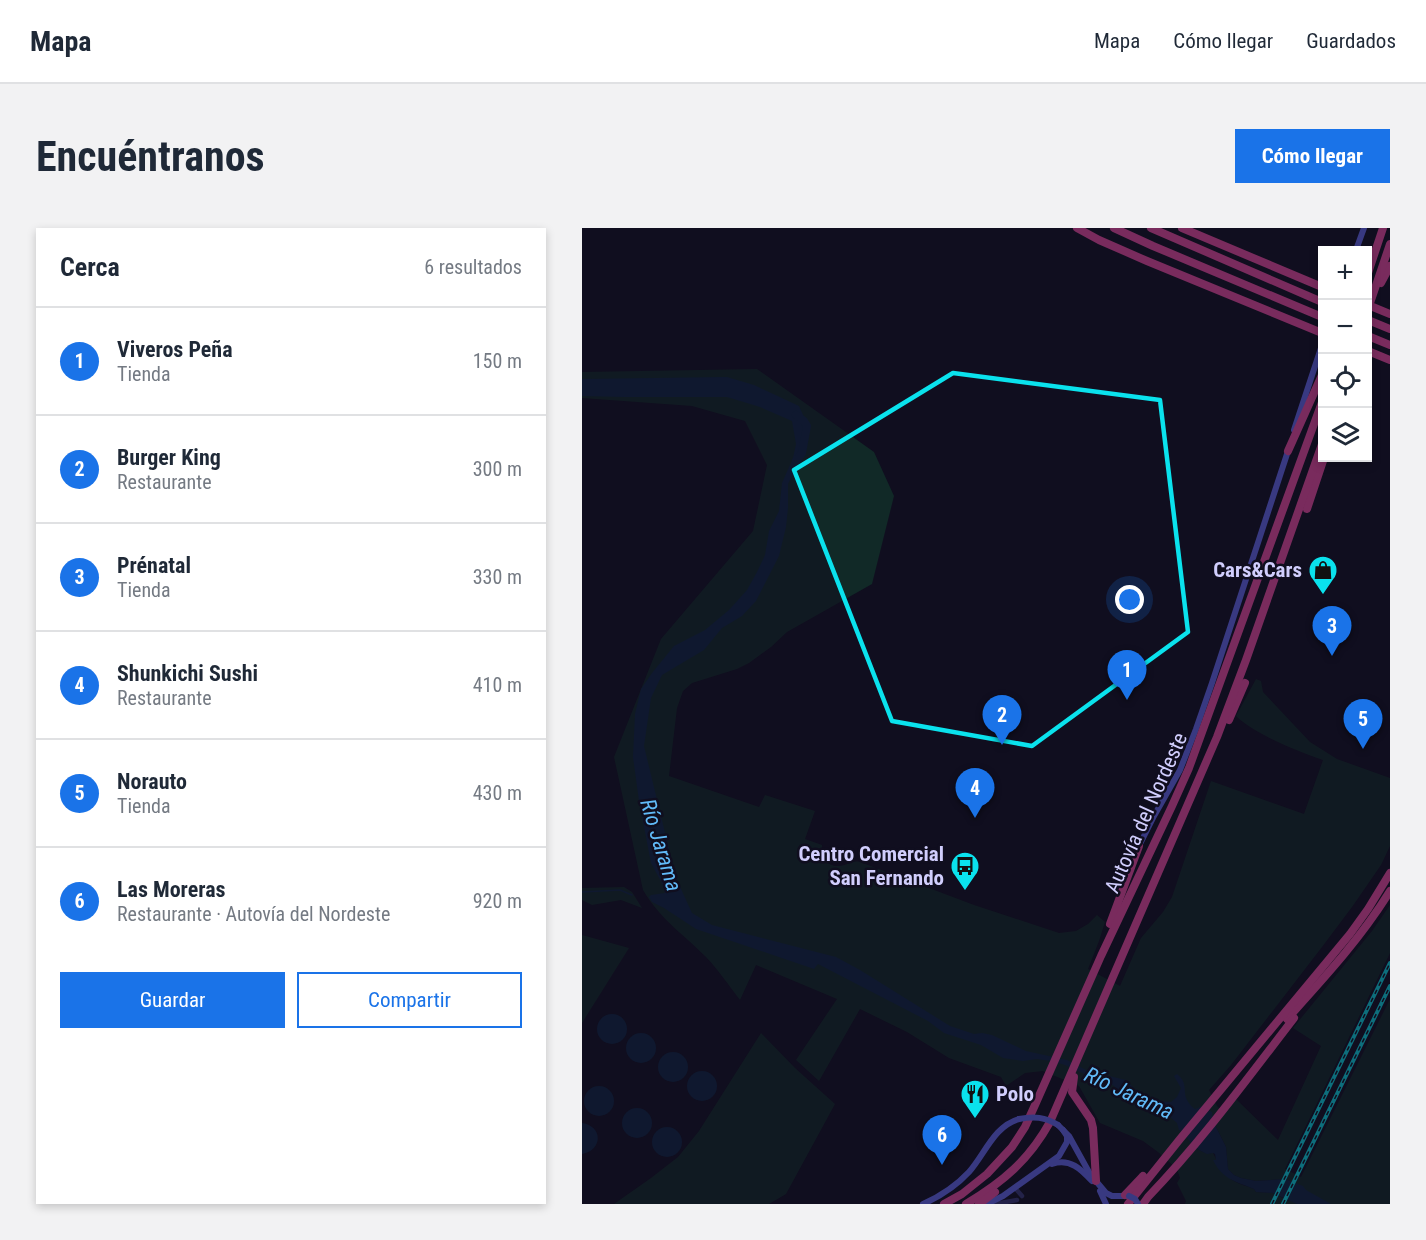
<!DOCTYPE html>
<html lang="es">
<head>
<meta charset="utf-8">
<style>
  :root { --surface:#fff; --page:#f2f2f3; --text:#1f2937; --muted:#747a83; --line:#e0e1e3; --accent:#1a73e8 }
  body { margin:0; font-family:"Roboto Condensed",sans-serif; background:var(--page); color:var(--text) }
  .controls { position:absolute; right:18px; top:18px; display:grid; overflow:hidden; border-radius:0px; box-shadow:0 3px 9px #0003 }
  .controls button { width:54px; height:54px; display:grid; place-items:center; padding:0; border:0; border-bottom:2px solid var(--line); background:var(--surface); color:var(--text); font:30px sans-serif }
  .you { position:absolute; left:548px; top:372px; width:21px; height:21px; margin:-15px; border:4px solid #fff; border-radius:50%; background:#1a73e8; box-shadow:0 0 0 9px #1a73e833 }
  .badge { display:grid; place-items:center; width:39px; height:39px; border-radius:50%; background:var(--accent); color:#fff; font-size:20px; font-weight:700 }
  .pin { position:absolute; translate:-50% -50px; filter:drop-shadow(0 2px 3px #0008) }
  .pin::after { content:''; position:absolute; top:32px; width:21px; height:18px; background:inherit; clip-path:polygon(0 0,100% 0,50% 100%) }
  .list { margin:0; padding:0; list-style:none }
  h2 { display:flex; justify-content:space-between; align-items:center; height:78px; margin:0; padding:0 24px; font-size:26px }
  h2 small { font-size:20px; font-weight:400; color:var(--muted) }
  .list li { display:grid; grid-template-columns:39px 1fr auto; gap:18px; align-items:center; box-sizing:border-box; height:108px; padding:0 24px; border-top:2px solid var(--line) }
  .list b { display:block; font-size:22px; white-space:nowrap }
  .list p { margin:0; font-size:20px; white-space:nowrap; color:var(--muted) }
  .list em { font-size:20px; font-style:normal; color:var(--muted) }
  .actions { display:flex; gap:12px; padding:18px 24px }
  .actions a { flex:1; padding:14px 0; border:2px solid var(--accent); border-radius:0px; text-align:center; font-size:21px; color:var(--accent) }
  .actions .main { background:var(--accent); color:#fff }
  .icon { flex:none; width:33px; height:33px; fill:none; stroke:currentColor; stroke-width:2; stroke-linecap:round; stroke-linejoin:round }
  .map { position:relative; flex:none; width:808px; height:976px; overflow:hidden; border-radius:0px }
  header { display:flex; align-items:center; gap:36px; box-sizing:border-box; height:84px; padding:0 30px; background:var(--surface); border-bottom:2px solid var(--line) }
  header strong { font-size:28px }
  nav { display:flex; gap:33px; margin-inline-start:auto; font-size:21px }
  .intro { display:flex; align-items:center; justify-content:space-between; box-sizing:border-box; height:144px; padding:0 36px }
  h1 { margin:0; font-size:42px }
  .button { padding:15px 27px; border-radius:0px; background:var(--accent); color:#fff; font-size:21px; font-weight:700 }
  main { display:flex; gap:36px; padding:0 36px }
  aside { flex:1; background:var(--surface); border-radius:0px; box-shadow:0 3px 9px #0003 }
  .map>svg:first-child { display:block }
  .green { fill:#112927; fill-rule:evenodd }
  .water { fill:#0e2543 }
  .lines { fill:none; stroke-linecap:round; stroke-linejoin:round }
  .stream { stroke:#0e2543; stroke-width:1.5 }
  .river { stroke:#0e2543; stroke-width:8 }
  .street { stroke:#3a3b7d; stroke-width:4.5 }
  .secondary { stroke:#696df9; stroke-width:6 }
  .highway { stroke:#f84ea8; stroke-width:8 }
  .rail-casing { stroke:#0ae2ed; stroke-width:4 }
  .rail { stroke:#100e1f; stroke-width:1.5; stroke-dasharray:4.5; stroke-linecap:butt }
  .secondary-bridge { stroke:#696df9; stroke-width:6 }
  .highway-bridge { stroke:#f84ea8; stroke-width:8 }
  .marked { fill:none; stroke:#0ae2ed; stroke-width:4.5; stroke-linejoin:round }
  .labels { text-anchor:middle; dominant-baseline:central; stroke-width:5; stroke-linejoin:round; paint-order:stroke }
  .poi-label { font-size:21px; font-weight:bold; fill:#d1cefd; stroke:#100e1f; text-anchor:end }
  .street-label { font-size:21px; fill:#d1cefd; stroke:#100e1f }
  .water-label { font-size:22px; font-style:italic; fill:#61baf8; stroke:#100e1f }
</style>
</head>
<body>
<header>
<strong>Mapa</strong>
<nav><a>Mapa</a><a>Cómo llegar</a><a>Guardados</a></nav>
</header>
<div class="intro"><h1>Encuéntranos</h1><a class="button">Cómo llegar</a></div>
<main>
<aside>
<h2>Cerca<small>6 resultados</small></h2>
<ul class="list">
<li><span class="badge">1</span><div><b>Viveros Peña</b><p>Tienda</p></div><em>150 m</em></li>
<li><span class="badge">2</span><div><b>Burger King</b><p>Restaurante</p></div><em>300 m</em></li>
<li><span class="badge">3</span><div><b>Prénatal</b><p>Tienda</p></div><em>330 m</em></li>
<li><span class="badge">4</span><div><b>Shunkichi Sushi</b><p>Restaurante</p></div><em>410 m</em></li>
<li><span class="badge">5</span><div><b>Norauto</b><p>Tienda</p></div><em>430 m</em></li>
<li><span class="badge">6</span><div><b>Las Moreras</b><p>Restaurante · Autovía del Nordeste</p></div><em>920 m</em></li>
</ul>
<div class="actions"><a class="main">Guardar</a><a>Compartir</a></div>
</aside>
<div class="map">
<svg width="808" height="976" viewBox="0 0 808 976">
  <rect width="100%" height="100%" fill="#100e1f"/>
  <!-- green -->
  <g class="green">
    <path d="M175,141L292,224L312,268L290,356L205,404L189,419L167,435L155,441L110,455L101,463L95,480L87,548L177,579L183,567L233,583L223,611L240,617C240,629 244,639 258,638C266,637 270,632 278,634L392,677L477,705L494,703L506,696L515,687L523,694L517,713L506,741L538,758L559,710L581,684L590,669L629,553L722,586L741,532C715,523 674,507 654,488L674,451L679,453L681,464L728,514L755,531L808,550V618L799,637L770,679L740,719L649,837L627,862L635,878L643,886L654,871L696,912L739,818L711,800L790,703L808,677V725L703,941L719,949L808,771V976H603L604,973L595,955L598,950L595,941L576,924L561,913L518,895L497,858L461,843L443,845L424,858L419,849L367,830L325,804L278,781L237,853L214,832L255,771L174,737L158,772C147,758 136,741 123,728C99,704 79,692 61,662L32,529L79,411L171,303L185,237L163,193L110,178L0,170V144ZM631,893L644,919L646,941L652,947L659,950L674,953L703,951L715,956L707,973L691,965L674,964L672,961C666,958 658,957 652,953C643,949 635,933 631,925C622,926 616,922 609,916L616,900Z"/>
    <path d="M42,659L50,664L60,680L39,672L10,677L0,672V660Z"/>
    <path d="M0,707L47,720L0,795Z"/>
    <path d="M179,805L213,840L253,876L204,966L187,976H32L69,950L96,929L117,903Z"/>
  </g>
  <!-- water -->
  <g class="water">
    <path d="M145,149L172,157L217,178L222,189V215L216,236L206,256V280L204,299L197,328L174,373L160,388L140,400L122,422L80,447L69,470L62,518L94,650L110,685L130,697L254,729L278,742L368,798L392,806L400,805L410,807L444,823L485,832L506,843L544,852L568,877L576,873L589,874L595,869L599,860L592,848L595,846C610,858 595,867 613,881L620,878L630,884L631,893L644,919L646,941L652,947L659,950L674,953L703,951L721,958L724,962L749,976H715L691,965L674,964L672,961C653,953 641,952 631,932H634L633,926L631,925L625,926L617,922L609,915L601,904L597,902L595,895L588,889L580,885L564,882L560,879L542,870L538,863L527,854L509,849L483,837L469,833L455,831L441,833L421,830L399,817L362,805L346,793L236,736L232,741L114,701L82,680L70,674L67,669L69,667L83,665L82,659L69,635L57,573L51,529L53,486L59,461L70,445L92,418L123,402L147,382L165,362L175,344L183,327L187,303L197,283L200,255L211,230L214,216L210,193L178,179L145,169H42L0,168V151Z"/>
    <circle cx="30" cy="801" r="15"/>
    <circle cx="59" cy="820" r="15"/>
    <circle cx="91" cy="839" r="15"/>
    <circle cx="120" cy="858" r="15"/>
    <circle cx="17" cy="873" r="15"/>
    <circle cx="55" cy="895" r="15"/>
    <path d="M0,895C21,898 21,922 0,926Z"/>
    <circle cx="85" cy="914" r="15"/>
  </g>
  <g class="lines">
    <!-- stream -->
    <path class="stream" d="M0,664L38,662L50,667"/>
    <!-- river -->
    <path class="river" d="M214,187L222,193L225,198L220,225L214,233"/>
    <!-- street -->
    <g class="street">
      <path d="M433,960L440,968"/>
      <path d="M413,976L435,972"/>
    </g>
    <!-- secondary -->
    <g class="secondary">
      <path d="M774,22L782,0"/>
      <path d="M712,202L740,117"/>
      <path d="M557,618L572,588L598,542L614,501L630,455L707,220"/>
      <path d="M476,897L487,908L508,946L524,965L530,968H547"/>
      <path d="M470,936C488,930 499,941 510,953"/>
      <path d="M518,963L524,976"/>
      <path d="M341,976C359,968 374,958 387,944C403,926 412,898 437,891"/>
      <path d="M405,976L421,968L477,928L485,914V908L481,902"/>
    </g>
    <!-- highway -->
    <g class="highway">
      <path d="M495,0L517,12L565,33L740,105"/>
      <path d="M532,0L571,18L740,89"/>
      <path d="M569,0L740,74"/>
      <path d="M600,0L740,59"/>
      <path d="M786,45L801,0"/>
      <path d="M799,55L808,38"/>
      <path d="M786,81L808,16"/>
      <path d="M786,92L808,101"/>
      <path d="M786,108L808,117"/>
      <path d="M786,123L808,132"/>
      <path d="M706,223L740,147"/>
      <path d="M725,281L742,230"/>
      <path d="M647,492L663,455"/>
      <path d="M528,696L557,618"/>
      <path d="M705,791C742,750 779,710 808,663"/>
      <path d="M492,849L490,864L509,892L511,900L514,953"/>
      <path d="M543,967L561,948"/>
      <path d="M362,976L380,966L405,946L430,919L443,899L453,877L519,728L590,578L607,540L740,174"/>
      <path d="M384,976C421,954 447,932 468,894L635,509L664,432L740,216"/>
      <path d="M397,976L413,964"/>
      <path d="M546,976L598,911L768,706L786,681L808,645"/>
      <path d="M561,976L566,969C620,913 665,851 712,790"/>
    </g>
    <!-- rail casing -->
    <g class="rail-casing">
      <g id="rail">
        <path d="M690,976L808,735"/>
        <path d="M701,976L808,758"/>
      </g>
    </g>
    <!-- rail -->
    <use href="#rail" class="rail"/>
    <!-- secondary-bridge -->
    <g class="secondary-bridge">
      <path d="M437,891C452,888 463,889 476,897"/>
      <path d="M547,968L553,971L556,976"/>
    </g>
    <!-- highway-bridge -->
    <path class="highway-bridge" d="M786,77L808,86"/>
  </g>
  <!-- marked area -->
  <path d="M0 0H808V976H0ZM371,145L578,172L606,404L450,518L310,493L212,242Z" fill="#100e1f" fill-opacity=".55" fill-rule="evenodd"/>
  <path class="marked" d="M371,145L578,172L606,404L450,518L310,493L212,242Z"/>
  <!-- icons -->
  <defs>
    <g id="shop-pin" transform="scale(1.5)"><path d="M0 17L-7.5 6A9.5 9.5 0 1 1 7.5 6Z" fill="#0ae2ed" stroke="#100e1f"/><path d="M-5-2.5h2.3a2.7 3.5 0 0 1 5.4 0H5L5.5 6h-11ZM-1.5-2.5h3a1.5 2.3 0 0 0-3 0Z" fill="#111"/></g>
    <g id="bus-pin" transform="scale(1.5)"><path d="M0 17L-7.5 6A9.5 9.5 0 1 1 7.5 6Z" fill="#0ae2ed" stroke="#100e1f"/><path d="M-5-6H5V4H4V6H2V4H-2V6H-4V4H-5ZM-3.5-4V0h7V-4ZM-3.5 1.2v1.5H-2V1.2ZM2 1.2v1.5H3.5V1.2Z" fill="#111"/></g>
    <g id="restaurant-pin" transform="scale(1.5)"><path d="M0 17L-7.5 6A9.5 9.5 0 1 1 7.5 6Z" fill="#0ae2ed" stroke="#100e1f"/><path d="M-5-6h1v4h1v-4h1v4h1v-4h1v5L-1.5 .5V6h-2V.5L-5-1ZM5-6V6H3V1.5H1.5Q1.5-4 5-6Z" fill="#111"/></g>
  </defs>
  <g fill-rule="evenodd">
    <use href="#shop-pin" x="741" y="342"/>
    <use href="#bus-pin" x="383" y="638"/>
    <use href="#restaurant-pin" x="393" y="866"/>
  </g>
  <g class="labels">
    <!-- poi labels -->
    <g class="poi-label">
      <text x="720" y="342">Cars&amp;Cars</text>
      <text x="362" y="626">Centro Comercial<tspan x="362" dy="24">San Fernando</tspan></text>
      <text x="414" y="866" text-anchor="start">Polo</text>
    </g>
    <!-- street labels -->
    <g class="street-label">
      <text transform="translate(564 585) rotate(-66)">Autovía del Nordeste</text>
    </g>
    <!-- water labels -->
    <g class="water-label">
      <text transform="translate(79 617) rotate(73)">Río Jarama</text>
      <text transform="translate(547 865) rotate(25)">Río Jarama</text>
    </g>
  </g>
</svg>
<div class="controls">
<button>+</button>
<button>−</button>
<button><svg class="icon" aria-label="locate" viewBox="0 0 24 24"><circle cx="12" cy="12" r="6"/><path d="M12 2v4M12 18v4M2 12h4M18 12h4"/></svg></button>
<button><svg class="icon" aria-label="layers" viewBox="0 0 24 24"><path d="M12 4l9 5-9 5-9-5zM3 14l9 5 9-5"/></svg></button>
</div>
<div class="you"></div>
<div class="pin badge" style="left:545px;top:472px">1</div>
<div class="pin badge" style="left:420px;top:517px">2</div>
<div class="pin badge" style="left:750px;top:428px">3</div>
<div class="pin badge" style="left:393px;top:590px">4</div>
<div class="pin badge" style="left:781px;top:521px">5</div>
<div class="pin badge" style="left:360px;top:937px">6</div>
</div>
</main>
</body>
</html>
